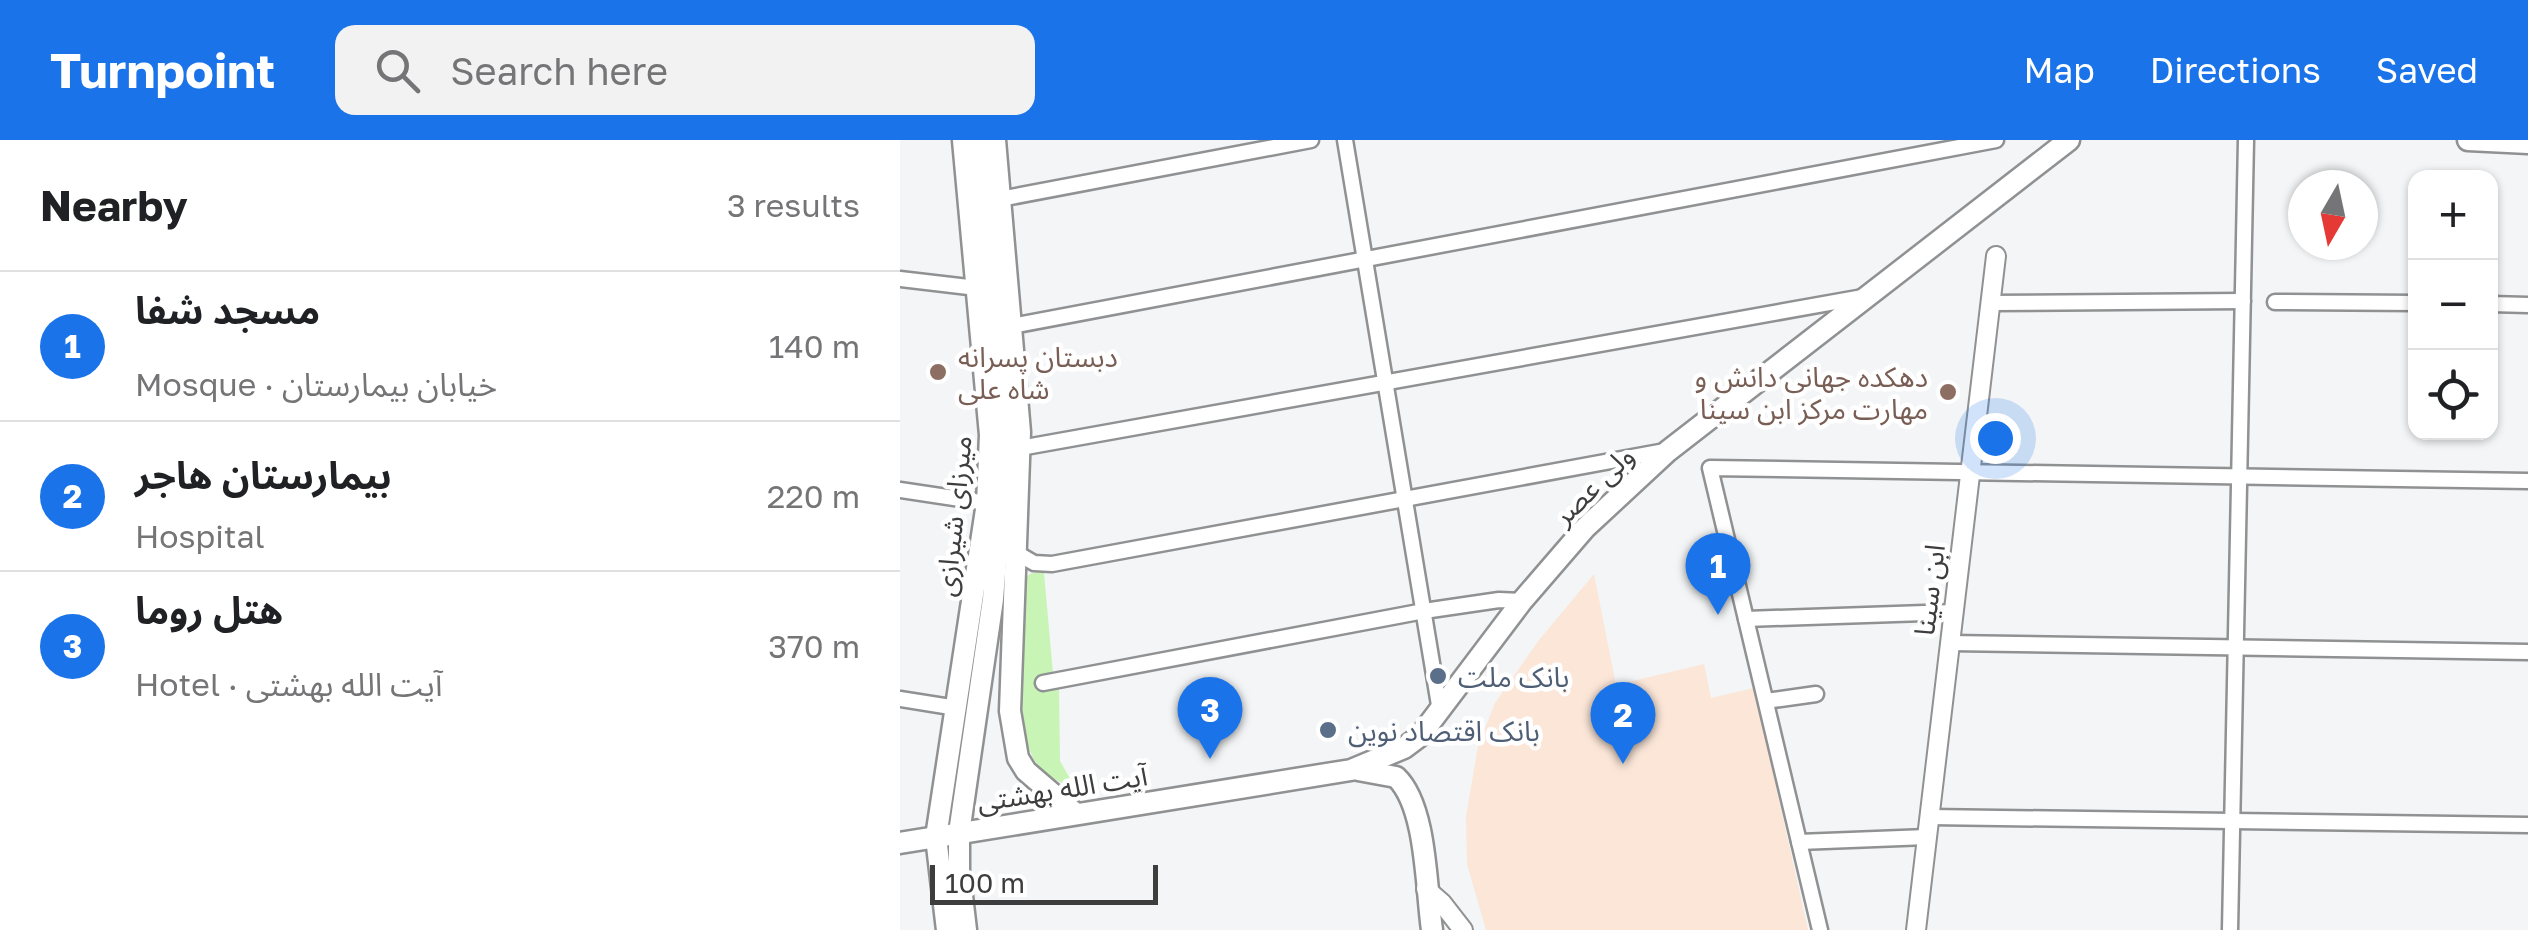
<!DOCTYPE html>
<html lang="en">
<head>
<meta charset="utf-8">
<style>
  :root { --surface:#fff; --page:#f2f2f2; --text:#202124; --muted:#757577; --line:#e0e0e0; --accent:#1a73e8 }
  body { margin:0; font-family:"Golos Text","Noto Sans Arabic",sans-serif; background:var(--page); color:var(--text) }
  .controls { position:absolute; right:30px; top:30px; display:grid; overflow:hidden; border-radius:20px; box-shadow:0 2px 8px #0004 }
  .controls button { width:90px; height:90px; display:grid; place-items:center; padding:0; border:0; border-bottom:2px solid var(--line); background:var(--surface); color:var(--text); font:50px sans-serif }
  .compass { position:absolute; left:1388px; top:30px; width:90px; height:90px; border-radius:50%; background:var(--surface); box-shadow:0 2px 8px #0004; rotate:189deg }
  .scale { position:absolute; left:30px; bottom:25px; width:228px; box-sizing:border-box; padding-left:10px; border:5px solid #3d3d3e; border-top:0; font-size:28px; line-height:35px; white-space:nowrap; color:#3d3d3e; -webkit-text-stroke:8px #fff; paint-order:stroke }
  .you { position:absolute; left:1095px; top:298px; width:35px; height:35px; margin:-25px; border:8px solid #fff; border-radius:50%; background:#1a73e8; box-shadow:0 0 0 15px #1a73e833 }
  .badge { display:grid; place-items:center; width:65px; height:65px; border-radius:50%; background:var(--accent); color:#fff; font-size:32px; font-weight:700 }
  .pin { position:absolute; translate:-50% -82px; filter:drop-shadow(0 2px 5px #0008) }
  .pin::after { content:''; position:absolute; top:52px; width:35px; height:30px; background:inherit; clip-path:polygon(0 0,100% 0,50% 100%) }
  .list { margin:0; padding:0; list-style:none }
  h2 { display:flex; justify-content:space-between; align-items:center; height:130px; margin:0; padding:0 40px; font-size:42px }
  h2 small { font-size:32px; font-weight:400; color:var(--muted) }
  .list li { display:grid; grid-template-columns:65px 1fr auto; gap:30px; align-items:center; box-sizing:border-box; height:150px; padding:0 40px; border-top:2px solid var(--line) }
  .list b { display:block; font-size:38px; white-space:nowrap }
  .list p { margin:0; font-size:32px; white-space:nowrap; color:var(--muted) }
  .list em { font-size:32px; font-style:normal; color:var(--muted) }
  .icon { flex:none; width:55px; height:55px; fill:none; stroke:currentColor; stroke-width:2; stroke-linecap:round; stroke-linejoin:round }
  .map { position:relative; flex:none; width:1628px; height:790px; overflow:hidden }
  header { display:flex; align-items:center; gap:60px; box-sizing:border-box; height:140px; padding:0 50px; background:var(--accent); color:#fff }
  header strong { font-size:48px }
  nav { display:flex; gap:55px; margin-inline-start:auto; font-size:35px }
  .search { width:700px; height:90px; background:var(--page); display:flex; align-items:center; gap:25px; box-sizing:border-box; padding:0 35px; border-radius:20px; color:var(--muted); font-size:38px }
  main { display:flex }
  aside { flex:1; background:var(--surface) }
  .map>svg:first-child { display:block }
  .medical { fill:#fbe6d8 }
  .green { fill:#c8f4b6 }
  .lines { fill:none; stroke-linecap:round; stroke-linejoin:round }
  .minor-casing { stroke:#909192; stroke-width:19 }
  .tertiary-casing { stroke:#909192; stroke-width:22 }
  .secondary-casing { stroke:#909192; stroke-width:25 }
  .primary-casing { stroke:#909192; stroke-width:25 }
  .minor { stroke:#fff; stroke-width:14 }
  .tertiary { stroke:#fff; stroke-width:18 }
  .secondary { stroke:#fff; stroke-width:20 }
  .primary { stroke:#fff; stroke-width:20 }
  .education-dot { fill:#8d6e63; stroke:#fff; stroke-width:4 }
  .service-dot { fill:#5c6f8a; stroke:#fff; stroke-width:4 }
  .labels { text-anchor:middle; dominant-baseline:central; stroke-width:9; stroke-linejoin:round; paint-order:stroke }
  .education-label { font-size:28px; fill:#785e54; stroke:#fff; text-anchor:start }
  .street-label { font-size:28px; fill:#3d3d3e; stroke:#fff }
  .service-label { font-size:28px; fill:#4e5e75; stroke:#fff; text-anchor:start }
</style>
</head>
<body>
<header>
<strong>Turnpoint</strong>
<div class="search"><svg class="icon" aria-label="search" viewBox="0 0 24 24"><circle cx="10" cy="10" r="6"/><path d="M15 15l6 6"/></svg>Search here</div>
<nav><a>Map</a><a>Directions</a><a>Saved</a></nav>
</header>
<main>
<aside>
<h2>Nearby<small>3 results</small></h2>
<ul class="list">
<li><span class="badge">1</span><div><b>مسجد شفا</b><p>Mosque · خیابان بیمارستان</p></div><em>140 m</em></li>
<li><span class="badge">2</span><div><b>بیمارستان هاجر</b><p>Hospital</p></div><em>220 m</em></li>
<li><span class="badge">3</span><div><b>هتل روما</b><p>Hotel · آیت الله بهشتی</p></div><em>370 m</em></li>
</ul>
</aside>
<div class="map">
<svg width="1628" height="790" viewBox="0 0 1628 790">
  <rect width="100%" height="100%" fill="#f3f5f6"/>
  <!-- medical -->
  <path class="medical" d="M694,434L716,545L804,524L811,558L854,548L908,790H586L567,724L566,677L578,606L595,563L639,500Z"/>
  <!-- green -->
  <path class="green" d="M132,433H144L153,534L142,537L143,549H159L160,621L176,649C162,644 147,636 137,624C113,594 121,478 122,439Z"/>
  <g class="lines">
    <!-- minor casing -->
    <g class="minor-casing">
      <g id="minor">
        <path d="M445,0L540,571"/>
        <path d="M100,59L411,0"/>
        <path d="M0,139L77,148"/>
        <path d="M1375,162L1516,163"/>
        <path d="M1090,163L1343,161"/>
        <path d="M1590,164L1628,165"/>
        <path d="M112,186L1096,0"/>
        <path d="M120,308L963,157"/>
        <path d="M0,350L87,363"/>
        <path d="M115,412L134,423L152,424L765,311"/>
        <path d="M846,479L1054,472"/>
        <path d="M1050,503L1628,512"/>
        <path d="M143,543L524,471L599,460L622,461"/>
        <path d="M0,559L57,568"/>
        <path d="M866,561L916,554"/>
        <path d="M1030,677L1628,685"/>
        <path d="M899,702L1027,697"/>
        <path d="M920,790L810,328L1628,341"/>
        <path d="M1330,790L1346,0"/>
      </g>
    </g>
    <!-- tertiary casing -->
    <g class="tertiary-casing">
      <g id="tertiary">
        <path d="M526,749L542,763L563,790"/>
        <path d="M1016,790L1096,116"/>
      </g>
    </g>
    <!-- secondary casing -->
    <g class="secondary-casing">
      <g id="secondary">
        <path d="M95,0L120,292L110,571L118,618L126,631L175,673"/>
        <path d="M1568,0L1628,3"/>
        <path d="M47,790L36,697L87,363L90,295L63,0"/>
        <path d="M66,790L59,730V693L93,459L106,294L79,0"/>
      </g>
    </g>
    <!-- primary casing -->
    <g class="primary-casing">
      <g id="primary">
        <path d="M458,630L496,637C527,666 526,749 532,790"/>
        <path d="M0,703L451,630L504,608L520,596L622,461L685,388L768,311L1169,0"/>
      </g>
    </g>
    <!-- minor -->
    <use href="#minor" class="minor"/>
    <!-- tertiary -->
    <use href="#tertiary" class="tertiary"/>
    <!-- secondary -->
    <use href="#secondary" class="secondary"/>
    <!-- primary -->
    <use href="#primary" class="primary"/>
  </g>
  <!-- markers -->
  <g class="education-dot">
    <circle cx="38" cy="232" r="10"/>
    <circle cx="1048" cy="252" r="10"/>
  </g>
  <g class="service-dot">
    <circle cx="538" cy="536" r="10"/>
    <circle cx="428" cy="590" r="10"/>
  </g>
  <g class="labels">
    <!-- education labels -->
    <g class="education-label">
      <text x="58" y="216">دبستان پسرانه<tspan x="58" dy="32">شاه علی</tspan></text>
      <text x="1028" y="236" text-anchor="end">دهکده جهانی دانش و<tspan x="1028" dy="32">مهارت مرکز ابن سینا</tspan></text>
    </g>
    <!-- street labels -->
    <g class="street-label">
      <text transform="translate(693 345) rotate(-44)">ولی عصر</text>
      <text transform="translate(53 376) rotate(-84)">میرزای شیرازی</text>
      <text transform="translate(1029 450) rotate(-83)">ابن سینا</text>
      <text transform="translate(162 648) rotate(-9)">آیت الله بهشتی</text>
    </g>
    <!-- service labels -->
    <g class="service-label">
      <text x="558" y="536">بانک ملت</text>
      <text x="448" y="590">بانک اقتصاد نوین</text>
    </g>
  </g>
</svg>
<div class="controls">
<button>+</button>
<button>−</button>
<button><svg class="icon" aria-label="locate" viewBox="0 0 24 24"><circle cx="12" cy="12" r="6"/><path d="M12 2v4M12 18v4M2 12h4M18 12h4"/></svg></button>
</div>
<svg class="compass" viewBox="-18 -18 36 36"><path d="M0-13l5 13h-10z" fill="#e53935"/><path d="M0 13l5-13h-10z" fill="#757577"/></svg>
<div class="scale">100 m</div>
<div class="you"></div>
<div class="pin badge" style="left:818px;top:475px">1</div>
<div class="pin badge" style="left:723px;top:624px">2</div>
<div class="pin badge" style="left:310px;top:619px">3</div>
</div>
</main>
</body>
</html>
